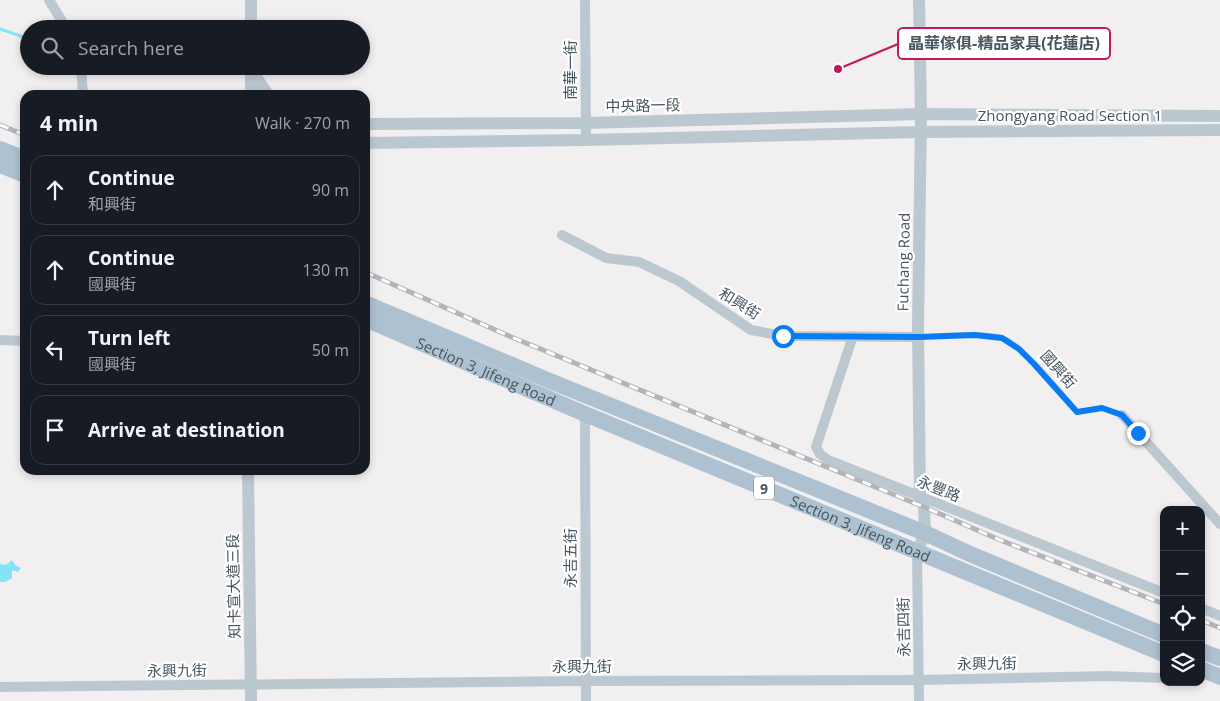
<!DOCTYPE html>
<html lang="en">
<head>
<meta charset="utf-8">
<style>
  :root { --surface:#171b24; --page:#20242c; --text:#f1f3f6; --muted:#9ea1a6; --line:#363941 }
  body { margin:0; font-family:"Open Sans","Noto Sans TC",sans-serif; background:var(--page); color:var(--text) }
  .controls { position:absolute; right:15px; bottom:15px; display:grid; overflow:hidden; border-radius:10px; box-shadow:0 2px 8px #0003 }
  .controls button { width:45px; height:45px; display:grid; place-items:center; padding:0; border:0; border-bottom:1px solid var(--line); background:var(--surface); color:var(--text); font:25px sans-serif }
  .stop { position:absolute; width:15px; height:15px; margin:-11px; border:4px solid #097cf3; border-radius:50%; background:#fff }
  .stop.end { background:#097cf3; border-color:#fff; box-shadow:0 1px 5px #0008 }
  .list { margin:0; padding:0; list-style:none }
  h2 { display:flex; justify-content:space-between; align-items:center; height:65px; margin:0; padding:0 20px; font-size:21px }
  h2 small { font-size:16px; font-weight:400; color:var(--muted) }
  .list li { display:grid; grid-template-columns:32px 1fr auto; gap:15px; align-items:center; box-sizing:border-box; height:70px; margin:0 10px 10px; padding:0 10px; border:1px solid var(--line); border-radius:15px }
  .list b { display:block; font-size:19px; white-space:nowrap }
  .list p { margin:0; font-size:16px; white-space:nowrap; color:var(--muted) }
  .list em { font-size:16px; font-style:normal; color:var(--muted) }
  .icon { flex:none; width:28px; height:28px; fill:none; stroke:currentColor; stroke-width:2; stroke-linecap:round; stroke-linejoin:round }
  .map { position:relative; flex:none; width:1220px; height:701px; overflow:hidden }
  .search { position:absolute; background:var(--surface); box-shadow:0 2px 8px #0003; left:20px; top:20px; width:350px; height:55px; display:flex; align-items:center; gap:12px; box-sizing:border-box; padding:0 18px; border-radius:28px; color:var(--muted); font-size:19px }
  .panel { position:absolute; background:var(--surface); box-shadow:0 2px 8px #0003; left:20px; top:90px; width:350px; height:385px; border-radius:15px }
  .map>svg:first-child { display:block }
  .water { fill:#84e3f4 }
  .lines { fill:none; stroke-linecap:round; stroke-linejoin:round }
  .stream { stroke:#84e3f4; stroke-width:3 }
  .service { stroke:#bcc8d0; stroke-width:5 }
  .minor { stroke:#bcc8d0; stroke-width:10 }
  .tertiary { stroke:#bcc8d0; stroke-width:12 }
  .primary { stroke:#adc1d1; stroke-width:16 }
  .rail-casing { stroke:#b1b5bb; stroke-width:5 }
  .rail { stroke:#fff; stroke-width:3; stroke-dasharray:9; stroke-linecap:butt }
  .route { stroke:#097cf3; stroke-width:6 }
  .labels { text-anchor:middle; dominant-baseline:central; stroke-width:4.5; stroke-linejoin:round; paint-order:stroke }
  .shield { fill:#fff; stroke:#7e888f; stroke-width:1 }
  .shield-label { font-size:14px; font-weight:bold; fill:#46555f }
  .street-label { font-size:15px; fill:#46555f; stroke:#fff }
  .leader { fill:none; stroke:#c2185b; stroke-width:2 }
  .callout-dot { fill:#c2185b; stroke:#fff; stroke-width:2 }
  .callout { fill:#fff; stroke:#c2185b; stroke-width:2 }
  .callout-label { font-size:16px; text-anchor:middle; font-weight:bold; fill:#46555f }
</style>
</head>
<body>
<div class="map">
<svg width="1220" height="701" viewBox="0 0 1220 701">
  <rect width="100%" height="100%" fill="#f2eff0"/>
  <!-- water -->
  <path class="water" d="M12,560L16,566L21,568L18,572L12,570V578L5,582H0V564L6,565Z"/>
  <g class="lines">
    <!-- stream -->
    <path class="stream" d="M0,29L29,39"/>
    <!-- service -->
    <path class="service" d="M919,337C943,336 977,332 1000,337C1021,342 1062,394 1077,412L1102,408L1122,415"/>
    <!-- minor -->
    <g class="minor">
      <path d="M49,0L67,29"/>
      <path d="M585,0L586,140"/>
      <path d="M81,66L83,95"/>
      <path d="M562,235L606,258L639,262L679,281L751,330L783,336L919,337"/>
      <path d="M853,336L816,447L820,454L828,460L1164,593"/>
      <path d="M0,340L25,341"/>
      <path d="M585,414L586,701"/>
      <path d="M1122,415L1220,524"/>
      <path d="M917,552L919,701"/>
      <path d="M1201,608L1220,616"/>
      <path d="M0,687L585,681L919,680L1107,676L1164,678"/>
    </g>
    <!-- tertiary -->
    <g class="tertiary">
      <path d="M251,0V29"/>
      <path d="M251,69L268,95"/>
      <path d="M251,95V68"/>
      <path d="M365,124L585,123L921,114L1220,116"/>
      <path d="M365,143L586,140L921,132L1220,130"/>
      <path d="M248,470L251,701"/>
      <path d="M917,552L925,533L924,507L920,497L918,328L921,114L919,0"/>
    </g>
    <!-- primary -->
    <g class="primary">
      <path d="M0,149L25,159"/>
      <path d="M0,165L25,175"/>
      <path d="M365,303L550,381L925,533L970,554L1164,635"/>
      <path id="s1" d="M365,319L585,414L1164,654"/>
      <path d="M1201,651L1220,658"/>
      <path d="M1201,669L1220,677"/>
    </g>
    <!-- rail casing -->
    <g class="rail-casing">
      <g id="rail">
        <path d="M0,125L25,135"/>
        <path d="M365,272L509,336L924,507L1000,540L1164,604"/>
        <path d="M1201,620L1220,628"/>
      </g>
    </g>
    <!-- rail -->
    <use href="#rail" class="rail"/>
  </g>
  <g class="lines">
    <!-- route -->
    <path class="route" d="M783,336L919,337L975,335L1002,338L1019,349L1034,364L1077,412L1102,408L1122,415L1138,433"/>
  </g>
  <g class="labels">
    <!-- shield labels -->
    <rect class="shield" x="754" y="476.5" width="20" height="23" rx="4"/>
    <g class="shield-label">
      <text x="764" y="488">9</text>
    </g>
    <!-- street labels -->
    <g class="street-label">
      <text transform="translate(570 70) rotate(-90)">南華一街</text>
      <text transform="translate(643 105) rotate(-1)">中央路一段</text>
      <text x="1070" y="115">Zhongyang Road Section 1</text>
      <text transform="translate(903 262) rotate(-89)">Fuchang Road</text>
      <text transform="translate(740 303) rotate(32)">和興街</text>
      <text transform="translate(1059 369) rotate(48)">國興街</text>
      <text stroke="none"><textPath href="#s1" startOffset="132">Section 3, Jifeng Road</textPath></text>
      <text transform="translate(939 488) rotate(22)">永豐路</text>
      <text stroke="none"><textPath href="#s1" startOffset="538">Section 3, Jifeng Road</textPath></text>
      <text transform="translate(570 558) rotate(-90)">永吉五街</text>
      <text transform="translate(233 586) rotate(-91)">知卡宣大道三段</text>
      <text transform="translate(903 627) rotate(-91)">永吉四街</text>
      <text transform="translate(987 663) rotate(-1)">永興九街</text>
      <text x="582" y="666">永興九街</text>
      <text transform="translate(177 670) rotate(-1)">永興九街</text>
    </g>
  </g>
  <!-- callouts -->
  <path class="leader" d="M838 69L898 44"/>
  <circle class="callout-dot" cx="838" cy="69" r="5"/>
  <rect class="callout" x="898" y="28" width="212" height="31" rx="5"/>
  <g class="callout-label">
    <text x="1004" y="49">晶華傢俱-精品家具(花蓮店)</text>
  </g>
</svg>
<div class="controls">
<button>+</button>
<button>−</button>
<button><svg class="icon" aria-label="locate" viewBox="0 0 24 24"><circle cx="12" cy="12" r="6"/><path d="M12 2v4M12 18v4M2 12h4M18 12h4"/></svg></button>
<button><svg class="icon" aria-label="layers" viewBox="0 0 24 24"><path d="M12 4l9 5-9 5-9-5zM3 14l9 5 9-5"/></svg></button>
</div>
<div class="stop" style="left:783px;top:336px"></div>
<div class="stop end" style="left:1138px;top:433px"></div>
<div class="search"><svg class="icon" aria-label="search" viewBox="0 0 24 24"><circle cx="10" cy="10" r="6"/><path d="M15 15l6 6"/></svg>Search here</div>
<section class="panel">
<h2>4 min<small>Walk · 270 m</small></h2>
<ul class="list">
<li><svg class="icon" aria-label="ahead" viewBox="0 0 24 24"><path d="M12 20V5M6 11l6-6 6 6"/></svg><div><b>Continue</b><p>和興街</p></div><em>90 m</em></li>
<li><svg class="icon" aria-label="ahead" viewBox="0 0 24 24"><path d="M12 20V5M6 11l6-6 6 6"/></svg><div><b>Continue</b><p>國興街</p></div><em>130 m</em></li>
<li><svg class="icon" aria-label="left" viewBox="0 0 24 24"><path d="M17 20v-9H6M10 6l-5 5 5 5"/></svg><div><b>Turn left</b><p>國興街</p></div><em>50 m</em></li>
<li><svg class="icon" aria-label="arrive" viewBox="0 0 24 24"><path d="M6 21V4h12l-3 4 3 4H6"/></svg><div><b>Arrive at destination</b></div></li>
</ul>
</section>
</div>
</body>
</html>
